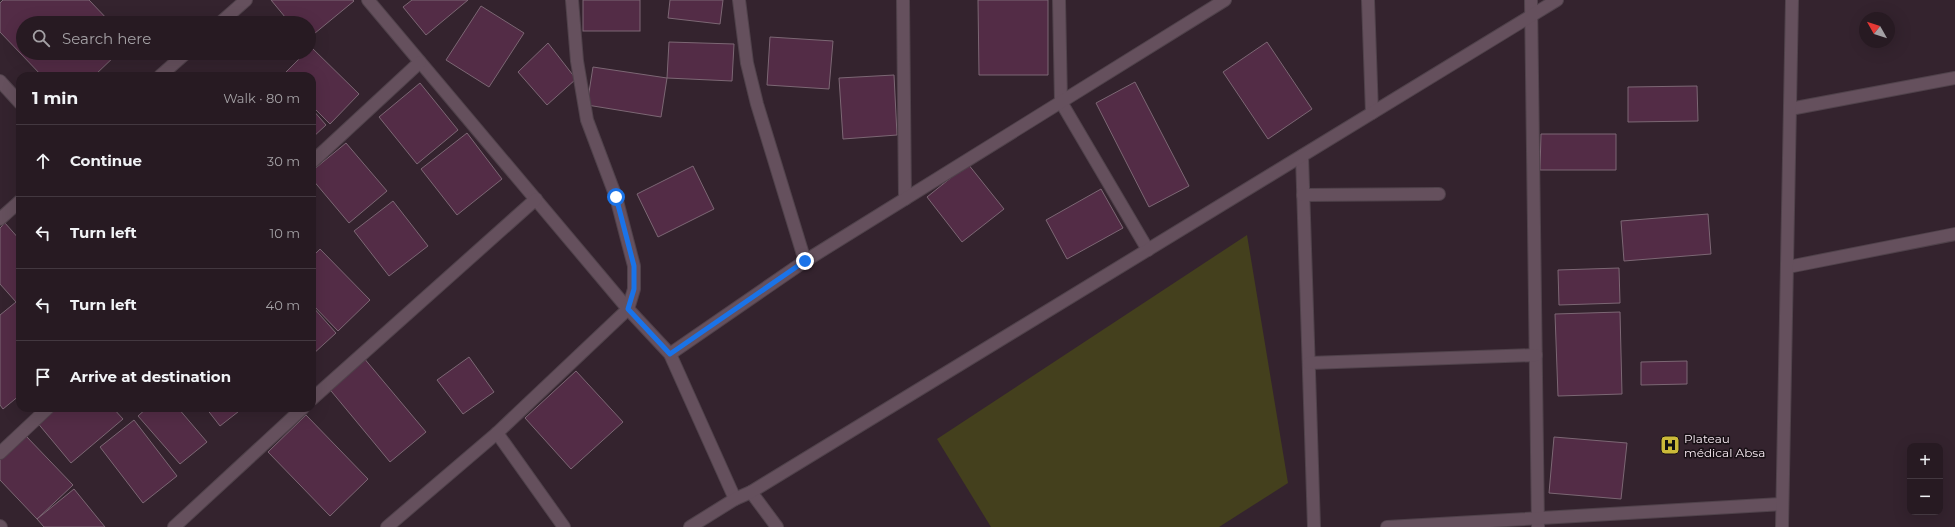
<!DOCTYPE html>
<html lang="en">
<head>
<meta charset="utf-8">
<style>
  :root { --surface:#271a22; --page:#33272f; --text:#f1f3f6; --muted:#a4a1a5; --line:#433840 }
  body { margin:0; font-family:Montserrat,sans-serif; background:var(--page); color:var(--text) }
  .controls { position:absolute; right:12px; bottom:12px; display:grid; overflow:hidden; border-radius:8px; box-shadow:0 4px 16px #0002 }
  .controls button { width:36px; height:36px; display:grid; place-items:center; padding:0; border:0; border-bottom:1px solid var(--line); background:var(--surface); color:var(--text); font:20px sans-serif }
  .compass { position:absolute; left:1859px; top:12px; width:36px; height:36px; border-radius:50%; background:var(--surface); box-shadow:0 4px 16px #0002; rotate:309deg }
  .stop { position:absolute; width:12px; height:12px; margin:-9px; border:3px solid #1a73e8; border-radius:50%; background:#fff }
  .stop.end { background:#1a73e8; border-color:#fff; box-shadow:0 1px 4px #0008 }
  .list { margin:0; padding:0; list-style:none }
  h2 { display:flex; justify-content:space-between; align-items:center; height:52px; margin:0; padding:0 16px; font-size:17px }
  h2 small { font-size:13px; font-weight:400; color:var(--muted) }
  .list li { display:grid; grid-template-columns:26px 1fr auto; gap:12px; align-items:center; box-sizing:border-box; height:72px; padding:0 16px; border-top:1px solid var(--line) }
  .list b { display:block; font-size:15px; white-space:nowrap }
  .list em { font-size:13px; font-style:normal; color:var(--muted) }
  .icon { flex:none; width:22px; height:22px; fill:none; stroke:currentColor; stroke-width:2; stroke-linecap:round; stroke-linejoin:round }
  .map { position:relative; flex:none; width:1955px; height:527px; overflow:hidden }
  .search { position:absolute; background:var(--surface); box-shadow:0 4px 16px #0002; left:16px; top:16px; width:300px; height:44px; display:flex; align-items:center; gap:10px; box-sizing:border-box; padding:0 14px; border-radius:22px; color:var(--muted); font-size:15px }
  .panel { position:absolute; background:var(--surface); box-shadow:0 4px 16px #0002; left:16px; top:72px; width:300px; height:340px; border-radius:12px }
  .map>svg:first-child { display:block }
  .green { fill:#44401d }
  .building { fill:#532c46; stroke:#7c6774 }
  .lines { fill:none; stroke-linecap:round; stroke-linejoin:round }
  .minor-casing { stroke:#50424b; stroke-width:14 }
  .tertiary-casing { stroke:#50424b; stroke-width:14 }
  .minor { stroke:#65505d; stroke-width:12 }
  .tertiary { stroke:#65505d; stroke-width:12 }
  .route { stroke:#1a73e8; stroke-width:5 }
  .labels { text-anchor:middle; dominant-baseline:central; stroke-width:3; stroke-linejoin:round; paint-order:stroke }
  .poi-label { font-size:12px; fill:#f9ecf4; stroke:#170f14; text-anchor:start }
</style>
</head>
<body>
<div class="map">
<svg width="1955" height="527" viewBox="0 0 1955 527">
  <rect width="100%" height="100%" fill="#34232e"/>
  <!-- green -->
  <path class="green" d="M1247,235L1288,483L1219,527H991L937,439Z"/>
  <!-- building -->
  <g class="building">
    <path d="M3,0H89L111,23H23V53H118L94,76H42L0,32V3Z"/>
    <path d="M271,0H353L354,1L309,38V23H290Z"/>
    <path d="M412,0H468L426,35L403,7Z"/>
    <rect x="583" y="0" width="57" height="31"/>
    <path d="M670,0H723L720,24L668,18Z"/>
    <path d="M978,0H1048V75H979Z"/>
    <path d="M481,6L524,33L489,87L446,60Z"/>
    <path d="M770,37L833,41L829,89L767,85Z"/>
    <path d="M669,42L734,44L732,81L667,78Z"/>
    <path d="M1267,42L1312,109L1268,139L1223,72Z"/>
    <path d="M548,43L576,79L547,105L518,72Z"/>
    <path d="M311,47L359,94L330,124L312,106V76H282L305,53H309V49Z"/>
    <path d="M593,67L667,78L661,117L587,105Z"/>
    <path d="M894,75L897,135L843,139L839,78Z"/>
    <path d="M1135,82L1189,186L1149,207L1096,103Z"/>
    <path d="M420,83L458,130L417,164L379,117Z"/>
    <path d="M1697,86L1698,121L1628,122V87Z"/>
    <path d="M312,109L326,125L312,138Z"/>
    <path d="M467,133L502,179L457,215L421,169Z"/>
    <path d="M1541,134H1616V170H1540Z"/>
    <path d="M346,143L387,191L349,223L312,179V171Z"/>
    <path d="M968,164L1004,209L962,242L927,197Z"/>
    <path d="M693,166L714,209L658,237L637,194Z"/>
    <path d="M1101,189L1123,228L1067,259L1046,220Z"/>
    <path d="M393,201L428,246L389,276L354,231Z"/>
    <path d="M1708,214L1711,254L1624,261L1621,221Z"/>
    <path d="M5,223L20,240V298L16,302L0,284V228Z"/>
    <path d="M320,249L370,300L338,331L312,304V257Z"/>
    <path d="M1619,268L1620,303L1559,305L1558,270Z"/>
    <path d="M16,302L20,307V395L3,409L0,405V315Z"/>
    <path d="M312,306L336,333L312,355Z"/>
    <path d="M1620,312L1622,394L1558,396L1555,314Z"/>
    <path d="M363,357L426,432L390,462L327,386Z"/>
    <path d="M469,357L494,392L463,414L437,380Z"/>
    <path d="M1687,361V384L1641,385V362Z"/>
    <path d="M576,371L623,422L571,469L525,418Z"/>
    <path d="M52,408H113L123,419L71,463L36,421Z"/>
    <path d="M147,408H178L207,442L180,464L138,416Z"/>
    <path d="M206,408H243L220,426Z"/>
    <path d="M306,415L368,479L330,516L268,452Z"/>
    <path d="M134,420L177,476L143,503L100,447Z"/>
    <path d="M25,435L73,485L37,519L0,480V459Z"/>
    <path d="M1554,437L1627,443L1621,499L1549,493Z"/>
    <path d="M74,489L105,527H44L37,519Z"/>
  </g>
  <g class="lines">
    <!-- minor casing -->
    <g class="minor-casing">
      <g id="minor">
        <path d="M368,0L628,309L670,354L735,499"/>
        <path d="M739,0L747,63L757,104L805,261"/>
        <path d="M903,0L905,199"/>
        <path d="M1059,0L1061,102L1148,250"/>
        <path d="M1368,0L1372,113"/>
        <path d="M1531,0L1538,527"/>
        <path d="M220,23L246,0"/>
        <path d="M160,76L186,53"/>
        <path d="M0,81L20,103"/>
        <path d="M1790,109L1955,78"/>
        <path d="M1302,156L1314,527"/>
        <path d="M312,162L420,62"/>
        <path d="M1303,195L1439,194"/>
        <path d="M0,219L20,201"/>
        <path d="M1788,267L1955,234"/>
        <path d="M670,354L805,261L1225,0"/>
        <path d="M1309,363L1536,355"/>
        <path d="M312,399L536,199"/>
        <path d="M497,433L564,527"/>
        <path d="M0,453L48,408"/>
        <path d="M751,492L777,527"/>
        <path d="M0,526L1,527"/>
        <path d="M174,527L303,408"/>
        <path d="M387,527L497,433L628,309L634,289V266L616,197L587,120L577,61L572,0"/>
        <path d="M690,527L735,499L751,492L1557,0"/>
        <path d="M1387,527L1782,504"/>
      </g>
    </g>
    <!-- tertiary casing -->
    <g class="tertiary-casing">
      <path id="tertiary" d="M1782,527L1792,0"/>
    </g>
    <!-- minor -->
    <use href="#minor" class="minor"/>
    <!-- tertiary -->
    <use href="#tertiary" class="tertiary"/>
  </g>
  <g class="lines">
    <!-- route -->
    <path class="route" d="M616,197L634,266V289L628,309L670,354L805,261"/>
  </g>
  <!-- icons -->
  <defs>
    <g id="hospital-square" transform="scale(1)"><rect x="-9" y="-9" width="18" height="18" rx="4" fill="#cbba39" stroke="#170f14"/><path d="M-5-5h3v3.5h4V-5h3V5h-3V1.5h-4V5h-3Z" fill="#111"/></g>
  </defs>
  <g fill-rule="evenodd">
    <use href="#hospital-square" x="1670" y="445"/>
  </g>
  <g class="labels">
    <!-- poi labels -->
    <g class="poi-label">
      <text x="1684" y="438">Plateau<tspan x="1684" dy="14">médical Absa</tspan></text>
    </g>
  </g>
</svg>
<div class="controls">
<button>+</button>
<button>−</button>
</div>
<svg class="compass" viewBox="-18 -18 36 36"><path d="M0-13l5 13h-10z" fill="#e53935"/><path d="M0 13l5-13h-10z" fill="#a4a1a5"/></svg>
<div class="stop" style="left:616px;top:197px"></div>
<div class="stop end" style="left:805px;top:261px"></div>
<div class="search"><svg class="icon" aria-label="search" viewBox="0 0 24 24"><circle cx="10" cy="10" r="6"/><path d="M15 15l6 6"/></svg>Search here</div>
<section class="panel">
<h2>1 min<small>Walk · 80 m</small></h2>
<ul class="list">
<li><svg class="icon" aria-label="ahead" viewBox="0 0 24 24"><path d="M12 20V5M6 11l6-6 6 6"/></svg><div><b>Continue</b></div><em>30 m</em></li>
<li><svg class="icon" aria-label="left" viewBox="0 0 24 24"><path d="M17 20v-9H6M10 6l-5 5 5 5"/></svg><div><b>Turn left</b></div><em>10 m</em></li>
<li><svg class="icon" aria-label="left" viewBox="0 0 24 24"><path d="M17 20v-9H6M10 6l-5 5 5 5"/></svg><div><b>Turn left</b></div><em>40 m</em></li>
<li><svg class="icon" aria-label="arrive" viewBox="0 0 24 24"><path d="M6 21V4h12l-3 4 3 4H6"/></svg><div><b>Arrive at destination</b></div></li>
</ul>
</section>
</div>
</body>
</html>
